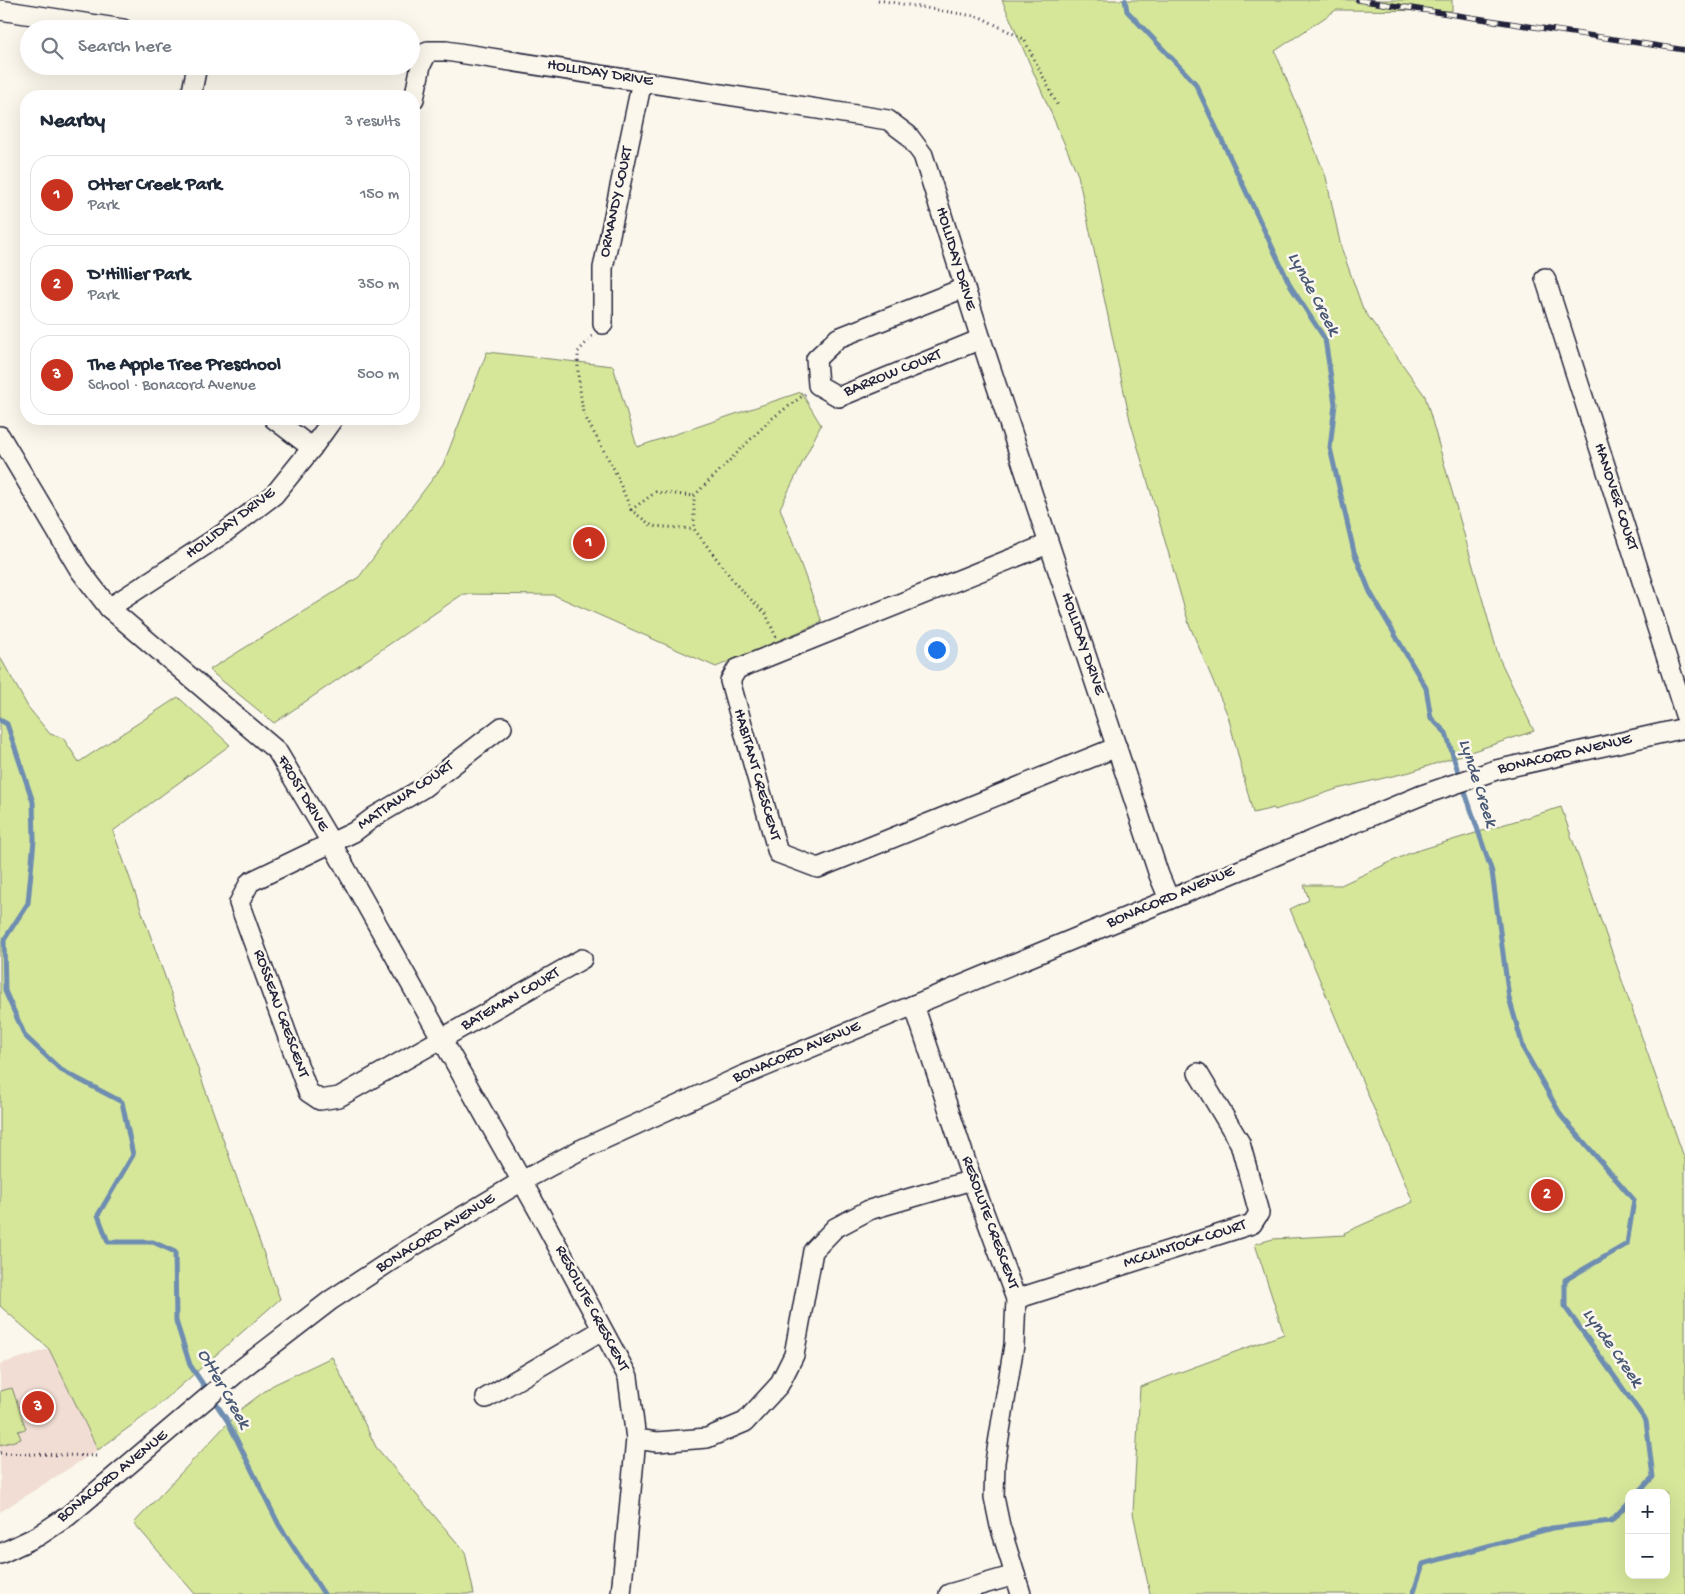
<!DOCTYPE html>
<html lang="en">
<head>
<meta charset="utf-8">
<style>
  :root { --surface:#fff; --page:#f6f6f7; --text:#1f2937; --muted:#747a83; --line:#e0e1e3; --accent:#c8321e }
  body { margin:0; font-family:"Gochi Hand",sans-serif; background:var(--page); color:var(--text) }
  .controls { position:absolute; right:15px; bottom:15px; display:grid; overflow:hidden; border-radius:10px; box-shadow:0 5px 20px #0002 }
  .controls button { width:45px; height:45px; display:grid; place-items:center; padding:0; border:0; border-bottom:1px solid var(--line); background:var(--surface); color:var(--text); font:25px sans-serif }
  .you { position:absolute; left:936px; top:649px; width:18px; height:18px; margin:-12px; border:4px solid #fff; border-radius:50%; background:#1a73e8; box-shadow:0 0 0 8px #1a73e833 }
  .badge { display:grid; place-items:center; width:32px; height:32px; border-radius:50%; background:var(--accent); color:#fff; font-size:16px; font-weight:700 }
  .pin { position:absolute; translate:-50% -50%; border:2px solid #fff; box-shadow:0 1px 5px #0006 }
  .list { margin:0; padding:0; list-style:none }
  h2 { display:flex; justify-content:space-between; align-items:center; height:65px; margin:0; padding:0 20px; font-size:21px }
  h2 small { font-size:16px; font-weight:400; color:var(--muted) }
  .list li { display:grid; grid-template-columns:32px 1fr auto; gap:15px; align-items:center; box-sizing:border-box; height:80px; margin:0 10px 10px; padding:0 10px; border:1px solid var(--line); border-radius:20px }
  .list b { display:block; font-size:19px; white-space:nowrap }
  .list p { margin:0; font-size:16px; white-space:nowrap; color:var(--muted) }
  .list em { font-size:16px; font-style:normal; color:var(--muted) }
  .icon { flex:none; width:28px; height:28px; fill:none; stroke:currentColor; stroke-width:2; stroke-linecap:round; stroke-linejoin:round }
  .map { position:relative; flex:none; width:1685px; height:1594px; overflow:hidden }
  .search { position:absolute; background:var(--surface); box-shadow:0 5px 20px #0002; left:20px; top:20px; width:400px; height:55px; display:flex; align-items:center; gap:12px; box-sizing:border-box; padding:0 18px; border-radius:28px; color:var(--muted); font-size:19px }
  .panel { position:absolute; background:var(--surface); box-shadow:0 5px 20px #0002; left:20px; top:90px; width:400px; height:335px; border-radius:20px }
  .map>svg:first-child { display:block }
  .built { fill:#f1ddd3 }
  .green { fill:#d6e79a; stroke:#7c846a; fill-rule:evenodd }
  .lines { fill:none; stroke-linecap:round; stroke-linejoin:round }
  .stream { stroke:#6e8db1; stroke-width:5 }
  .minor-casing { stroke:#22223b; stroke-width:22 }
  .path { stroke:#22223b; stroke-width:3; stroke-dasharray:1 4; stroke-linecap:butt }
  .minor { stroke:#fbf7ec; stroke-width:19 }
  .rail-casing { stroke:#22223b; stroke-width:5.5 }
  .rail { stroke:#fbf7ec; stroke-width:4; stroke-dasharray:11; stroke-linecap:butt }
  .labels { text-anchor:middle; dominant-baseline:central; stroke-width:5; stroke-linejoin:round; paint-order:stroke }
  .street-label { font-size:16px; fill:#22223b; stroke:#fbf7ec }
  .water-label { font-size:18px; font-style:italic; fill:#485876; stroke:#fbf7ec }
</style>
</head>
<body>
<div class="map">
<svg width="1685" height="1594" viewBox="0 0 1685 1594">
  <rect width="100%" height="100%" fill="#fbf7ec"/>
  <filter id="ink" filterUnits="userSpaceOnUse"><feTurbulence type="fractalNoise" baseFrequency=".02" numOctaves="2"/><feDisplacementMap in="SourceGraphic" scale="10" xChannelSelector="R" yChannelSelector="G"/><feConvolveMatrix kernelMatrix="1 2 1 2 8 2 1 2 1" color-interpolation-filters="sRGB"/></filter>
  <g filter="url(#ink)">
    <!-- built -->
    <path class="built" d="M49,1349L98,1450L0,1512V1364Z"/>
    <!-- green -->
    <g class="green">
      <path d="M1002,0H1452V11L1336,10L1275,51L1326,177L1341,247L1363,309L1425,396L1499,658L1534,731L1410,772L1337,789L1275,810L1274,808L1253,813L1228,716L1189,624L1130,420L1078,175Z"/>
      <path d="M487,352L613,366L637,447L801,392L821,425L780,508L822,622L716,667L554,595L463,594L274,723L209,670L359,577L443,465Z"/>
      <path d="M0,657L28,707L50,734L63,738L79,762L178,697L230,745L113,831L280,1299L154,1409L98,1450L49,1349L0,1306Z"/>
      <path d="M1561,807L1685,1160V1594H1150L1133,1513L1140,1387L1284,1334L1255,1244L1273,1239L1345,1235L1344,1233L1413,1202L1290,909L1309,900L1304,885H1341L1410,853ZM1629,1493H1666V1575H1629Z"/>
      <path d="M332,1357L376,1447L465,1552L474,1594H195L134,1523L241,1409L273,1385Z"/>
      <path d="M12,1388L26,1429L18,1431L21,1439L0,1445V1391Z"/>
    </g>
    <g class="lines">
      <!-- stream -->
      <g class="stream">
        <path d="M1125,0L1127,11L1195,83L1291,287L1325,339L1335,404L1330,448L1354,552L1370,592L1426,688L1431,718L1446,733L1460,778"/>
        <path d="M0,720L7,724L33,802L34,840L28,903L4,940L5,991L25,1036L61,1070L122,1102L133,1155L98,1215L108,1242H153L175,1252L176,1321L190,1365L227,1420L279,1525L324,1594"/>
        <path d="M1463,786L1492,872L1509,998L1524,1050L1562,1117L1634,1200L1627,1244L1565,1280V1307L1646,1421L1653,1477L1638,1493"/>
        <path d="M1413,1594L1423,1564L1552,1528L1611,1521L1629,1502"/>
      </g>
      <!-- minor casing -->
      <g class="minor-casing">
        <g id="minor">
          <path d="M0,10L123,29"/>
          <path d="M191,96L197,66"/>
          <path d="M414,99L421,65L428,51H446L888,120L908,135L923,155L981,339L1159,875L1169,899"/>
          <path d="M1545,278L1685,715"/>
          <path d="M964,288L838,338L816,359L818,385L839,397L981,339"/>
          <path d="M603,324V268L642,81"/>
          <path d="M274,419L312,448"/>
          <path d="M0,436L79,569L109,608L277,751L332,844L542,1217L628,1377L636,1439L621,1594"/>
          <path d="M1048,544L737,669L730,681L778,853L818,868L1117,747"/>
          <path d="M109,608L224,533L274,495L312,448L333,419"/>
          <path d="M502,727L423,788L374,817L354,832L250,882L239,903L308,1092L320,1100L339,1097L582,959"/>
          <path d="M914,1005L972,1180L1016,1299L1014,1345L995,1462L994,1497L1000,1526L1021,1594"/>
          <path d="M1016,1299L1252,1224L1259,1213L1240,1143L1198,1073"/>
          <path d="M486,1398L602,1330"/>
          <path d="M636,1439L657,1442L707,1438L745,1422L779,1385L794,1355L813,1251L835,1228L869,1210L972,1180"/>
          <path d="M0,1554L38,1536L68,1516L240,1370L331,1300L415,1245L522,1181L580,1150L742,1076L1422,795L1496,770L1685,728"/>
          <path d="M949,1594L1015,1575"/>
        </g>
      </g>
      <!-- path -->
      <g class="path">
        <path d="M878,0L980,17L1024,39L1059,108"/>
        <path d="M592,336L578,352V373L583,413L614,469L631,510L652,526L694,529"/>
        <path d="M631,510L656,492L694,496"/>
        <path d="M776,637L766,614L739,588L694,529V496L770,420L805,394"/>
        <path d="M0,1453L96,1456"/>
      </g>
      <!-- minor -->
      <use href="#minor" class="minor"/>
      <!-- rail casing -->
      <g class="rail-casing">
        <path id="rail" d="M1358,0L1685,50"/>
      </g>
      <!-- rail -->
      <use href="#rail" class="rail"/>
    </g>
  </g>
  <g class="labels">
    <!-- street labels -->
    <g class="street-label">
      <text transform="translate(600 74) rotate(9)">HOLLIDAY DRIVE</text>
      <text transform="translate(617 202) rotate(-78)">ORMANDY COURT</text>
      <text transform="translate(955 259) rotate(73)">HOLLIDAY DRIVE</text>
      <text transform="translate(893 374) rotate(-22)">BARROW COURT</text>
      <text transform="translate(1615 497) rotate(72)">HANOVER COURT</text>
      <text transform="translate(231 524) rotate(-37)">HOLLIDAY DRIVE</text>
      <text transform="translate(1082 644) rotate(71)">HOLLIDAY DRIVE</text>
      <text transform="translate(1565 755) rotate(-13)">BONACORD AVENUE</text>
      <text transform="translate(756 775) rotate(74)">HABITANT CRESCENT</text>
      <text transform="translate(302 794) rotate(59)">FROST DRIVE</text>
      <text transform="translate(406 796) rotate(-34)">MATTAWA COURT</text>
      <text transform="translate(1171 898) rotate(-23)">BONACORD AVENUE</text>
      <text transform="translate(511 1000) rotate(-30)">BATEMAN COURT</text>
      <text transform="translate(280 1014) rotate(70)">ROSSEAU CRESCENT</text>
      <text transform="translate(797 1053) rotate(-23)">BONACORD AVENUE</text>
      <text transform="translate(989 1223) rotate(70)">RESOLUTE CRESCENT</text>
      <text transform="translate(436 1234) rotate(-32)">BONACORD AVENUE</text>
      <text transform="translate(1185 1245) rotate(-18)">MCCLINTOCK COURT</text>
      <text transform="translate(591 1309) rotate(62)">RESOLUTE CRESCENT</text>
      <text transform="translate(113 1477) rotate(-39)">BONACORD AVENUE</text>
    </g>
    <!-- water labels -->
    <g class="water-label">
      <text transform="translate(1313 294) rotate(62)">Lynde Creek</text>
      <text transform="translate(1477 783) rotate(72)">Lynde Creek</text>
      <text transform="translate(1612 1348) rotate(55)">Lynde Creek</text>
      <text transform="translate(223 1389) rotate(60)">Otter Creek</text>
    </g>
  </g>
</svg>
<div class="controls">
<button>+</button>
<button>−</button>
</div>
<div class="you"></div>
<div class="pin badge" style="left:589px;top:543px">1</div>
<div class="pin badge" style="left:1547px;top:1195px">2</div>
<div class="pin badge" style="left:38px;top:1407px">3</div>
<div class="search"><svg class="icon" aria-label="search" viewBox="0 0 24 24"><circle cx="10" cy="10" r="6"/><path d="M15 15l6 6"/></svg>Search here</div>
<section class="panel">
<h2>Nearby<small>3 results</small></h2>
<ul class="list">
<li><span class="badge">1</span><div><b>Otter Creek Park</b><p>Park</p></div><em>150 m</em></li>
<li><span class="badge">2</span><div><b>D'Hillier Park</b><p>Park</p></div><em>350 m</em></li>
<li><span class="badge">3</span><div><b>The Apple Tree Preschool</b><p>School · Bonacord Avenue</p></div><em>500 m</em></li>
</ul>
</section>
</div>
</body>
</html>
